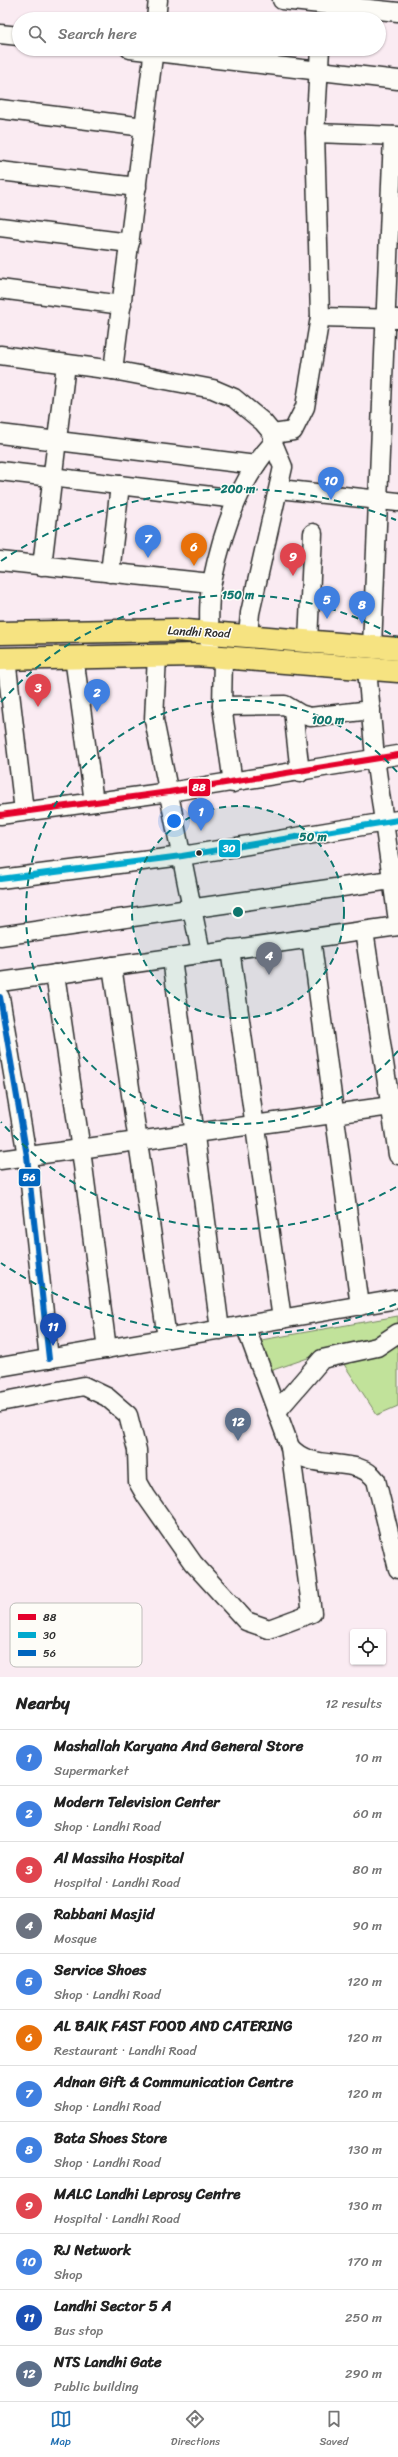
<!DOCTYPE html>
<html lang="en">
<head>
<meta charset="utf-8">
<style>
  :root { --surface:#fff; --page:#f2f2f2; --text:#222; --muted:#767676; --line:#e0e0e0; --accent:#1f6fb2 }
  body { margin:0; font-family:Sriracha,sans-serif; background:var(--page); color:var(--text) }
  .controls { position:absolute; right:12px; bottom:12px; display:grid; overflow:hidden; border-radius:4px; box-shadow:0 1px 3px #0004 }
  .controls button { width:36px; height:36px; display:grid; place-items:center; padding:0; border:0; border-bottom:1px solid var(--line); background:var(--surface); color:var(--text); font:20px sans-serif }
  .you { position:absolute; left:174px; top:821px; width:14px; height:14px; margin:-10px; border:3px solid #fff; border-radius:50%; background:#1a73e8; box-shadow:0 0 0 6px #1a73e833 }
  .badge { display:grid; place-items:center; width:26px; height:26px; border-radius:50%; background:var(--accent); color:#fff; font-size:13px; font-weight:700 }
  .pin { position:absolute; translate:-50% -33px; filter:drop-shadow(0 1px 2px #0008) }
  .pin::after { content:''; position:absolute; top:21px; width:14px; height:12px; background:inherit; clip-path:polygon(0 0,100% 0,50% 100%) }
  .list { margin:0; padding:0; list-style:none }
  h2 { display:flex; justify-content:space-between; align-items:center; height:52px; margin:0; padding:0 16px; font-size:17px }
  h2 small { font-size:13px; font-weight:400; color:var(--muted) }
  .list li { display:grid; grid-template-columns:26px 1fr auto; gap:12px; align-items:center; box-sizing:border-box; height:56px; padding:0 16px; border-top:1px solid var(--line) }
  .list b { display:block; font-size:15px; white-space:nowrap }
  .list p { margin:0; font-size:13px; white-space:nowrap; color:var(--muted) }
  .list em { font-size:13px; font-style:normal; color:var(--muted) }
  .icon { flex:none; width:22px; height:22px; fill:none; stroke:currentColor; stroke-width:2; stroke-linecap:round; stroke-linejoin:round }
  .map { position:relative; flex:none; width:398px; height:1677px; overflow:hidden }
  .search { position:absolute; background:var(--surface); box-shadow:0 1px 3px #0004; left:12px; right:12px; top:12px; height:44px; display:flex; align-items:center; gap:10px; box-sizing:border-box; padding:0 14px; border-radius:22px; color:var(--muted); font-size:15px }
  .sheet { height:724px; background:var(--surface) }
  nav { display:flex; justify-content:space-around; align-items:center; box-sizing:border-box; height:56px; border-top:1px solid var(--line); background:var(--surface); font-size:11px; color:var(--muted) }
  nav a { display:grid; justify-items:center; gap:2px }
  nav .on { color:var(--accent) }
  .map>svg:first-child { display:block }
  .green { fill:#c1e29a; stroke:#768662 }
  .lines { fill:none; stroke-linecap:round; stroke-linejoin:round }
  .minor-casing { stroke:#2b2b2b; stroke-width:21 }
  .major-casing { stroke:#2b2b2b; stroke-width:25 }
  .minor { stroke:#fdfcf7; stroke-width:18 }
  .major { stroke:#f6e381; stroke-width:22 }
  .bus-1-casing { stroke:#fdfcf7; stroke-width:9 }
  .bus-2-casing { stroke:#fdfcf7; stroke-width:9 }
  .bus-3-casing { stroke:#fdfcf7; stroke-width:9 }
  .bus-1 { stroke:#e4002b; stroke-width:6 }
  .bus-2 { stroke:#00a9ce; stroke-width:6 }
  .bus-3 { stroke:#0065bd; stroke-width:6 }
  .ring { fill:none; stroke:#0f766e; stroke-width:2; stroke-dasharray:7 5 }
  .bus-dot { fill:#2b2b2b; stroke:#fdfcf7; stroke-width:1.5 }
  .labels { text-anchor:middle; dominant-baseline:central; stroke-width:3; stroke-linejoin:round; paint-order:stroke }
  .street-label { font-size:12px; fill:#2b2b2b; stroke:#fdfcf7 }
  .key { fill:#fdfcf7; stroke:#bebdba; stroke-width:1 }
  .key-label { font-size:11px; fill:#2b2b2b }
  .centre { fill:#0f766e; stroke:#fdfcf7; stroke-width:2 }
  .ring-label { font-size:12px; text-anchor:middle; font-weight:bold; fill:#0f766e; stroke:#fdfcf7; stroke-width:3; stroke-linejoin:round; paint-order:stroke }
  .line-badge { stroke:#fdfcf7; stroke-width:1.5 }
  .badge-label { font-size:11px; text-anchor:middle; font-weight:bold; fill:#fff }
</style>
</head>
<body>
<div class="map">
<svg width="398" height="1677" viewBox="0 0 398 1677">
  <rect width="100%" height="100%" fill="#faebf2"/>
  <filter id="ink" filterUnits="userSpaceOnUse"><feTurbulence type="fractalNoise" baseFrequency=".025" numOctaves="2"/><feDisplacementMap in="SourceGraphic" scale="8" xChannelSelector="R" yChannelSelector="G"/><feConvolveMatrix kernelMatrix="1 2 1 2 8 2 1 2 1" color-interpolation-filters="sRGB"/></filter>
  <g filter="url(#ink)">
    <!-- green -->
    <path class="green" d="M398,1316V1406L377,1415L334,1349L270,1371L261,1340Z"/>
    <g class="lines">
      <!-- minor casing -->
      <g class="minor-casing">
        <g id="minor">
          <path d="M282,0L398,12"/>
          <path d="M156,19L158,0"/>
          <path d="M0,34L19,36"/>
          <path d="M130,49L398,80"/>
          <path d="M0,109L144,127"/>
          <path d="M315,133L398,136"/>
          <path d="M0,171L137,187"/>
          <path d="M0,227L130,243"/>
          <path d="M0,289L122,305"/>
          <path d="M320,317L398,319"/>
          <path d="M0,355L113,370L213,389L234,398L263,422L273,434V443L283,467L250,613L248,635"/>
          <path d="M113,370L154,49"/>
          <path d="M0,434L256,465"/>
          <path d="M273,434L293,431L305,407L320,317L315,133L320,49"/>
          <path d="M0,471L237,499"/>
          <path d="M279,489L398,502"/>
          <path d="M0,561L211,583"/>
          <path d="M42,566L66,364"/>
          <path d="M110,573L120,485"/>
          <path d="M308,641L313,533"/>
          <path d="M372,647L393,136"/>
          <path d="M157,655L154,720L201,953"/>
          <path d="M210,656C210,632 207,605 212,582C222,533 239,480 273,443"/>
          <path d="M74,657L94,802"/>
          <path d="M223,657L222,706L233,783"/>
          <path d="M6,659L24,811"/>
          <path d="M367,669L375,758L398,921"/>
          <path d="M222,706L285,705L300,714L310,717L371,710"/>
          <path d="M293,710L300,773"/>
          <path d="M0,815L169,792L398,755"/>
          <path d="M0,879L182,856L398,820"/>
          <path d="M364,931L398,1155"/>
          <path d="M0,936L398,879"/>
          <path d="M311,938L360,1306"/>
          <path d="M230,949L282,1319"/>
          <path d="M172,958L220,1330"/>
          <path d="M112,966L167,1338"/>
          <path d="M55,974L81,1150L107,1349"/>
          <path d="M0,982L398,926"/>
          <path d="M0,997L27,1156L49,1359"/>
          <path d="M0,1160L398,1105"/>
          <path d="M245,1325L290,1447C312,1474 357,1454 376,1480L398,1569"/>
          <path d="M0,1367L398,1299"/>
          <path d="M0,1402L84,1386L107,1397L128,1415L137,1450L138,1482L146,1496L193,1563L246,1621L269,1629L312,1613L290,1447"/>
          <path d="M277,1411L322,1359L377,1347L398,1333"/>
        </g>
      </g>
      <!-- major casing -->
      <g class="major-casing">
        <g id="major">
          <path d="M0,633L175,630L398,649"/>
          <path d="M0,659L196,655L398,671"/>
        </g>
      </g>
      <!-- minor -->
      <use href="#minor" class="minor"/>
      <!-- major -->
      <use href="#major" class="major"/>
      <!-- bus-1 casing -->
      <g class="bus-1-casing">
        <path id="bus-1" d="M0,815L169,792L398,755"/>
      </g>
      <!-- bus-2 casing -->
      <g class="bus-2-casing">
        <path id="bus-2" d="M0,879L182,856L398,820"/>
      </g>
      <!-- bus-3 casing -->
      <g class="bus-3-casing">
        <path id="bus-3" d="M0,997L27,1156L49,1359"/>
      </g>
      <!-- bus-1 -->
      <use href="#bus-1" class="bus-1"/>
      <!-- bus-2 -->
      <use href="#bus-2" class="bus-2"/>
      <!-- bus-3 -->
      <use href="#bus-3" class="bus-3"/>
    </g>
  </g>
  <!-- distance rings -->
  <circle cx="238" cy="912" r="106" fill="#0f766e" fill-opacity=".12"/>
  <g class="ring">
    <circle cx="238" cy="912" r="106"/>
    <path d="M398 1051A212 212 0 1 1 398 773"/>
    <path d="M396 1187A317 317 0 0 1 1 1122M1 702A317 317 0 0 1 396 637"/>
    <path d="M396 1304A423 423 0 0 1 1 1263M1 561A423 423 0 0 1 396 520"/>
  </g>
  <!-- markers -->
  <circle class="bus-dot" cx="199" cy="853" r="3.5"/>
  <g class="labels">
    <!-- street labels -->
    <g class="street-label">
      <text transform="translate(199 632) rotate(3)">Landhi Road</text>
    </g>
  </g>
  <!-- legend -->
  <rect x="10" y="1603" width="132" height="64" rx="6" class="key"/>
  <rect x="18" y="1614" width="18" height="6" fill="#e4002b"/>
  <rect x="18" y="1632" width="18" height="6" fill="#00a9ce"/>
  <rect x="18" y="1650" width="18" height="6" fill="#0065bd"/>
  <g class="key-label">
    <text x="43" y="1621">88</text>
    <text x="43" y="1639">30</text>
    <text x="43" y="1657">56</text>
  </g>
  <circle cx="238" cy="912" r="6" class="centre"/>
  <g class="ring-label">
    <text x="238" y="493">200 m</text>
    <text x="238" y="599">150 m</text>
    <text x="328" y="724">100 m</text>
    <text x="313" y="841">50 m</text>
  </g>
  <g class="line-badge">
    <rect x="188" y="778" width="23" height="19" rx="4" fill="#e4002b"/>
    <rect x="218" y="839" width="23" height="19" rx="4" fill="#00a9ce"/>
    <rect x="18" y="1168" width="23" height="19" rx="4" fill="#0065bd"/>
  </g>
  <g class="badge-label">
    <text x="199" y="791">88</text>
    <text x="229" y="852">30</text>
    <text x="29" y="1181">56</text>
  </g>
</svg>
<div class="controls">
<button><svg class="icon" aria-label="locate" viewBox="0 0 24 24"><circle cx="12" cy="12" r="6"/><path d="M12 2v4M12 18v4M2 12h4M18 12h4"/></svg></button>
</div>
<div class="you"></div>
<div class="pin badge" style="left:201px;top:831px;background:#3f7fe0">1</div>
<div class="pin badge" style="left:97px;top:712px;background:#3f7fe0">2</div>
<div class="pin badge" style="left:38px;top:707px;background:#e0444e">3</div>
<div class="pin badge" style="left:269px;top:975px;background:#6b7280">4</div>
<div class="pin badge" style="left:327px;top:619px;background:#3f7fe0">5</div>
<div class="pin badge" style="left:194px;top:566px;background:#e8710a">6</div>
<div class="pin badge" style="left:148px;top:558px;background:#3f7fe0">7</div>
<div class="pin badge" style="left:362px;top:624px;background:#3f7fe0">8</div>
<div class="pin badge" style="left:293px;top:576px;background:#e0444e">9</div>
<div class="pin badge" style="left:331px;top:500px;background:#3f7fe0">10</div>
<div class="pin badge" style="left:53px;top:1346px;background:#1a4fb4">11</div>
<div class="pin badge" style="left:238px;top:1441px;background:#5c6f8a">12</div>
<div class="search"><svg class="icon" aria-label="search" viewBox="0 0 24 24"><circle cx="10" cy="10" r="6"/><path d="M15 15l6 6"/></svg>Search here</div>
</div>
<section class="sheet">
<h2>Nearby<small>12 results</small></h2>
<ul class="list">
<li><span class="badge" style="background:#3f7fe0">1</span><div><b>Mashallah Karyana And General Store</b><p>Supermarket</p></div><em>10 m</em></li>
<li><span class="badge" style="background:#3f7fe0">2</span><div><b>Modern Television Center</b><p>Shop · Landhi Road</p></div><em>60 m</em></li>
<li><span class="badge" style="background:#e0444e">3</span><div><b>Al Massiha Hospital</b><p>Hospital · Landhi Road</p></div><em>80 m</em></li>
<li><span class="badge" style="background:#6b7280">4</span><div><b>Rabbani Masjid</b><p>Mosque</p></div><em>90 m</em></li>
<li><span class="badge" style="background:#3f7fe0">5</span><div><b>Service Shoes</b><p>Shop · Landhi Road</p></div><em>120 m</em></li>
<li><span class="badge" style="background:#e8710a">6</span><div><b>AL BAIK FAST FOOD AND CATERING</b><p>Restaurant · Landhi Road</p></div><em>120 m</em></li>
<li><span class="badge" style="background:#3f7fe0">7</span><div><b>Adnan Gift &amp; Communication Centre</b><p>Shop · Landhi Road</p></div><em>120 m</em></li>
<li><span class="badge" style="background:#3f7fe0">8</span><div><b>Bata Shoes Store</b><p>Shop · Landhi Road</p></div><em>130 m</em></li>
<li><span class="badge" style="background:#e0444e">9</span><div><b>MALC Landhi Leprosy Centre</b><p>Hospital · Landhi Road</p></div><em>130 m</em></li>
<li><span class="badge" style="background:#3f7fe0">10</span><div><b>RJ Network</b><p>Shop</p></div><em>170 m</em></li>
<li><span class="badge" style="background:#1a4fb4">11</span><div><b>Landhi Sector 5 A</b><p>Bus stop</p></div><em>250 m</em></li>
<li><span class="badge" style="background:#5c6f8a">12</span><div><b>NTS Landhi Gate</b><p>Public building</p></div><em>290 m</em></li>
</ul>
</section>
<nav>
<a class="on"><svg class="icon" aria-label="map" viewBox="0 0 24 24"><path d="M3 6l6-2 6 2 6-2v14l-6 2-6-2-6 2zM9 4v14M15 6v14"/></svg>Map</a>
<a><svg class="icon" aria-label="directions" viewBox="0 0 24 24"><path d="M12 3l9 9-9 9-9-9zM9 14v-3h6M13 9l2 2-2 2"/></svg>Directions</a>
<a><svg class="icon" aria-label="saved" viewBox="0 0 24 24"><path d="M7 4h10v16l-5-4-5 4z"/></svg>Saved</a>
</nav>
</body>
</html>
